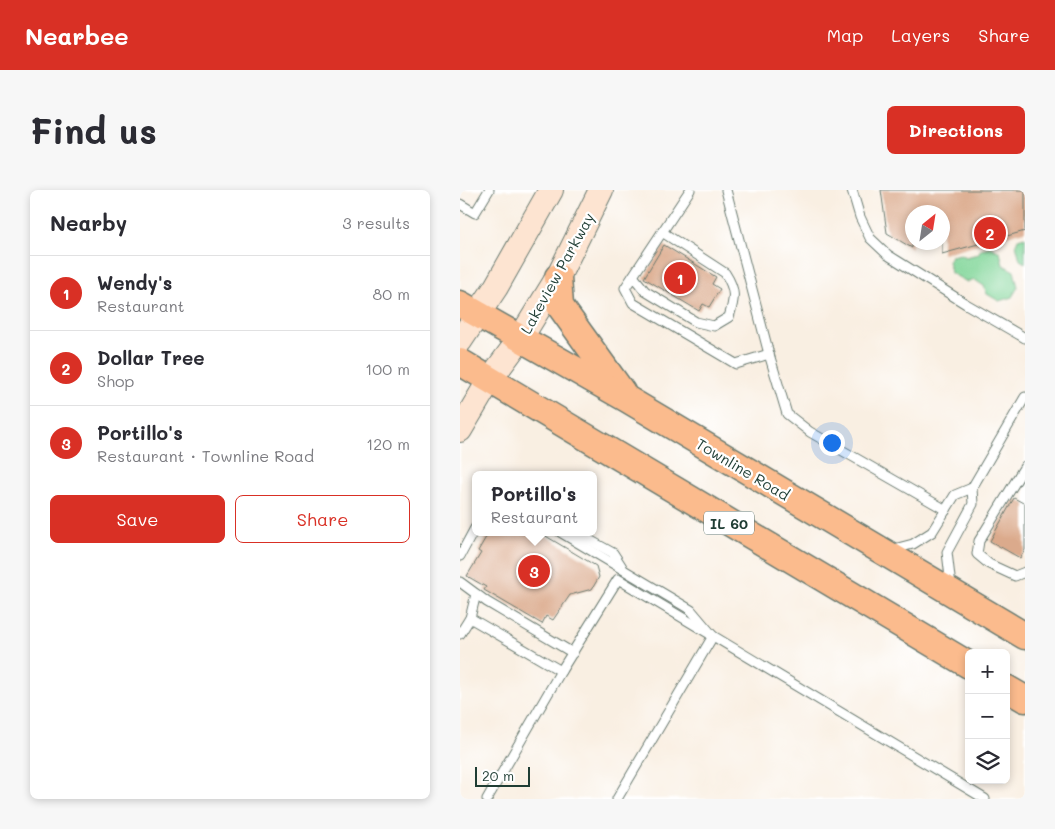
<!DOCTYPE html>
<html lang="en">
<head>
<meta charset="utf-8">
<style>
  :root { --surface:#fff; --page:#f7f7f7; --text:#2b2b33; --muted:#7c7c81; --line:#e1e1e2; --accent:#d93025 }
  body { margin:0; font-family:Mali,sans-serif; background:var(--page); color:var(--text) }
  .controls { position:absolute; right:15px; bottom:15px; display:grid; overflow:hidden; border-radius:8px; box-shadow:0 2px 8px #0003 }
  .controls button { width:45px; height:45px; display:grid; place-items:center; padding:0; border:0; border-bottom:1px solid var(--line); background:var(--surface); color:var(--text); font:25px sans-serif }
  .compass { position:absolute; left:445px; top:15px; width:45px; height:45px; border-radius:50%; background:var(--surface); box-shadow:0 2px 8px #0003; rotate:30deg }
  .scale { position:absolute; left:15px; bottom:12px; width:55px; box-sizing:border-box; padding-left:5px; border:2px solid #1f3d34; border-top:0; font-size:14px; line-height:18px; white-space:nowrap; color:#1f3d34; -webkit-text-stroke:4px #fff; paint-order:stroke }
  .you { position:absolute; left:371px; top:252px; width:18px; height:18px; margin:-12px; border:4px solid #fff; border-radius:50%; background:#1a73e8; box-shadow:0 0 0 8px #1a73e833 }
  .badge { display:grid; place-items:center; width:32px; height:32px; border-radius:50%; background:var(--accent); color:#fff; font-size:16px; font-weight:700 }
  .pin { position:absolute; translate:-50% -50%; border:2px solid #fff; box-shadow:0 1px 5px #0006 }
  .popup { position:absolute; left:12px; top:281px; width:125px; height:65px; box-sizing:border-box; display:grid; place-content:center; border-radius:8px; background:var(--surface); filter:drop-shadow(0 1px 4px #0005); font-size:16px; white-space:nowrap; color:var(--muted) }
  .popup b { font-size:19px; color:var(--text) }
  .popup::after { content:''; position:absolute; left:50%; top:100%; margin-left:-10px; border:10px solid transparent; border-top-color:var(--surface) }
  .list { margin:0; padding:0; list-style:none }
  h2 { display:flex; justify-content:space-between; align-items:center; height:65px; margin:0; padding:0 20px; font-size:21px }
  h2 small { font-size:16px; font-weight:400; color:var(--muted) }
  .list li { display:grid; grid-template-columns:32px 1fr auto; gap:15px; align-items:center; box-sizing:border-box; height:75px; padding:0 20px; border-top:1px solid var(--line) }
  .list b { display:block; font-size:19px; white-space:nowrap }
  .list p { margin:0; font-size:16px; white-space:nowrap; color:var(--muted) }
  .list em { font-size:16px; font-style:normal; color:var(--muted) }
  .actions { display:flex; gap:10px; padding:15px 20px }
  .actions a { flex:1; padding:11px 0; border:1px solid var(--accent); border-radius:8px; text-align:center; font-size:18px; color:var(--accent) }
  .actions .main { background:var(--accent); color:#fff }
  .icon { flex:none; width:28px; height:28px; fill:none; stroke:currentColor; stroke-width:2; stroke-linecap:round; stroke-linejoin:round }
  .map { position:relative; flex:none; width:565px; height:609px; overflow:hidden; border-radius:8px }
  header { display:flex; align-items:center; gap:30px; box-sizing:border-box; height:70px; padding:0 25px; background:var(--accent); color:#fff }
  header strong { font-size:24px }
  nav { display:flex; gap:28px; margin-inline-start:auto; font-size:18px }
  .intro { display:flex; align-items:center; justify-content:space-between; box-sizing:border-box; height:120px; padding:0 30px }
  h1 { margin:0; font-size:35px }
  .button { padding:12px 22px; border-radius:8px; background:var(--accent); color:#fff; font-size:18px; font-weight:700 }
  main { display:flex; gap:30px; padding:0 30px }
  aside { flex:1; background:var(--surface); border-radius:8px; box-shadow:0 2px 8px #0003 }
  .map>svg:first-child { display:block }
  .green { fill:#81d699; stroke:#508a66 }
  .building { fill:#dbaa8c }
  .lines { fill:none; stroke-linecap:round; stroke-linejoin:round }
  .lane-casing { stroke:#6b7b71; stroke-width:11 }
  .secondary-casing { stroke:#6b7b71; stroke-width:26 }
  .primary-casing { stroke:#6b7b71; stroke-width:29 }
  .lane { stroke:#fff; stroke-width:9 }
  .secondary { stroke:#fde4d1; stroke-width:24 }
  .primary { stroke:#fbbb8d; stroke-width:26 }
  .labels { text-anchor:middle; dominant-baseline:central; stroke-width:4.5; stroke-linejoin:round; paint-order:stroke }
  .shield { fill:#fff; stroke:#627771; stroke-width:1 }
  .shield-label { font-size:14px; font-weight:bold; fill:#1f3d34 }
  .street-label { font-size:15px; fill:#1f3d34; stroke:#fff }
</style>
</head>
<body>
<header>
<strong>Nearbee</strong>
<nav><a>Map</a><a>Layers</a><a>Share</a></nav>
</header>
<div class="intro"><h1>Find us</h1><a class="button">Directions</a></div>
<main>
<aside>
<h2>Nearby<small>3 results</small></h2>
<ul class="list">
<li><span class="badge">1</span><div><b>Wendy's</b><p>Restaurant</p></div><em>80 m</em></li>
<li><span class="badge">2</span><div><b>Dollar Tree</b><p>Shop</p></div><em>100 m</em></li>
<li><span class="badge">3</span><div><b>Portillo's</b><p>Restaurant · Townline Road</p></div><em>120 m</em></li>
</ul>
<div class="actions"><a class="main">Save</a><a>Share</a></div>
</aside>
<div class="map">
<svg width="565" height="609" viewBox="0 0 565 609">
  <rect width="100%" height="100%" fill="#fff"/>
  <filter id="ink" filterUnits="userSpaceOnUse"><feTurbulence type="fractalNoise" baseFrequency=".02" numOctaves="2"/><feDisplacementMap in="SourceGraphic" scale="10" xChannelSelector="R" yChannelSelector="G"/><feConvolveMatrix kernelMatrix="1 2 1 2 8 2 1 2 1" color-interpolation-filters="sRGB"/></filter>
  <filter id="wash" filterUnits="userSpaceOnUse"><feTurbulence type="fractalNoise" baseFrequency=".0096" numOctaves="4" result="noise"/><feDisplacementMap in="SourceGraphic" scale="20" xChannelSelector="R" yChannelSelector="G"/><feGaussianBlur stdDeviation="1.12" result="paint"/><feColorMatrix in="noise" values="0 0 0 0 0 0 0 0 0 0 0 0 0 0 0 0 0 1.4 0 .05"/><feComposite in="paint" operator="in"/></filter>
  <g filter="url(#wash)">
    <rect width="100%" height="100%" fill="#f9efe2"/>
    <!-- green -->
    <g class="green">
      <path d="M565,47V73L560,70L556,54L558,49Z"/>
      <path d="M530,57L540,62L543,75L554,81L558,97L552,107L539,111L527,104L524,96L515,90L507,92L491,83L488,71L491,66L501,64L506,67L518,64L521,59Z"/>
    </g>
    <g id="blocks">
      <!-- building -->
      <g class="building">
        <path d="M421,0H565V41L482,64V22H452V58L427,43Z"/>
        <path d="M204,55L256,87L252,94L260,99L249,117L243,114L239,121L184,88Z"/>
        <path d="M554,308L565,314V360L560,368L530,351Z"/>
        <path d="M29,342H79L136,376L139,387L132,399L110,405L93,430L86,426L82,434L24,400L26,397L7,386L21,363L18,361Z"/>
      </g>
    </g>
  </g>
  <g filter="url(#ink)">
    <use href="#blocks" fill-opacity="0" stroke="#6b7b71" stroke-width="1"/>
    <g class="lines">
      <!-- lane casing -->
      <g class="lane-casing">
        <g id="lane">
          <path d="M230,0L165,98L173,113L276,174L309,164"/>
          <path d="M266,0L309,164L327,224L350,242L486,320"/>
          <path d="M392,0L400,27L410,48L428,65L506,114L565,148"/>
          <path d="M0,14L15,23L29,0"/>
          <path d="M173,86L185,101L236,132L254,136L269,127C275,108 276,100 265,83L202,42"/>
          <path d="M565,276L519,351L517,364L529,374L555,386L565,382"/>
          <path d="M512,298L565,207"/>
          <path d="M100,342L231,420L253,446L157,609"/>
          <path d="M115,342L153,363L162,377"/>
          <path d="M430,360L453,354L472,342L495,305L512,298L513,314L487,362L491,396"/>
          <path d="M0,366L15,338"/>
          <path d="M0,392L27,412L113,463"/>
          <path d="M10,428L16,404"/>
          <path d="M0,444L10,428L101,481L158,389L525,609"/>
          <path d="M27,609L101,481"/>
        </g>
      </g>
      <!-- secondary casing -->
      <g class="secondary-casing">
        <g id="secondary">
          <path d="M0,151L36,97L91,0"/>
          <path d="M0,240L29,191L60,149L98,87L141,0"/>
        </g>
      </g>
      <!-- primary casing -->
      <g class="primary-casing">
        <g id="primary">
          <path d="M98,87L100,116L162,202"/>
          <path d="M0,114L167,209L565,446"/>
          <path d="M0,172L509,475"/>
          <path d="M546,498L565,509"/>
        </g>
      </g>
      <!-- lane -->
      <use href="#lane" class="lane"/>
      <!-- secondary -->
      <use href="#secondary" class="secondary"/>
      <!-- primary -->
      <use href="#primary" class="primary"/>
    </g>
  </g>
  <g class="labels">
    <!-- shield labels -->
    <rect class="shield" x="244" y="321.5" width="50" height="23" rx="4"/>
    <g class="shield-label">
      <text x="269" y="333">IL 60</text>
    </g>
    <!-- street labels -->
    <g class="street-label">
      <text transform="translate(97 83) rotate(-61)">Lakeview Parkway</text>
      <text transform="translate(283 279) rotate(31)">Townline Road</text>
    </g>
  </g>
</svg>
<div class="controls">
<button>+</button>
<button>−</button>
<button><svg class="icon" aria-label="layers" viewBox="0 0 24 24"><path d="M12 4l9 5-9 5-9-5zM3 14l9 5 9-5"/></svg></button>
</div>
<svg class="compass" viewBox="-18 -18 36 36"><path d="M0-13l5 13h-10z" fill="#e53935"/><path d="M0 13l5-13h-10z" fill="#7c7c81"/></svg>
<div class="scale">20 m</div>
<div class="you"></div>
<div class="pin badge" style="left:220px;top:88px">1</div>
<div class="pin badge" style="left:530px;top:43px">2</div>
<div class="pin badge" style="left:74px;top:381px">3</div>
<div class="popup"><b>Portillo's</b>Restaurant</div>
</div>
</main>
</body>
</html>
